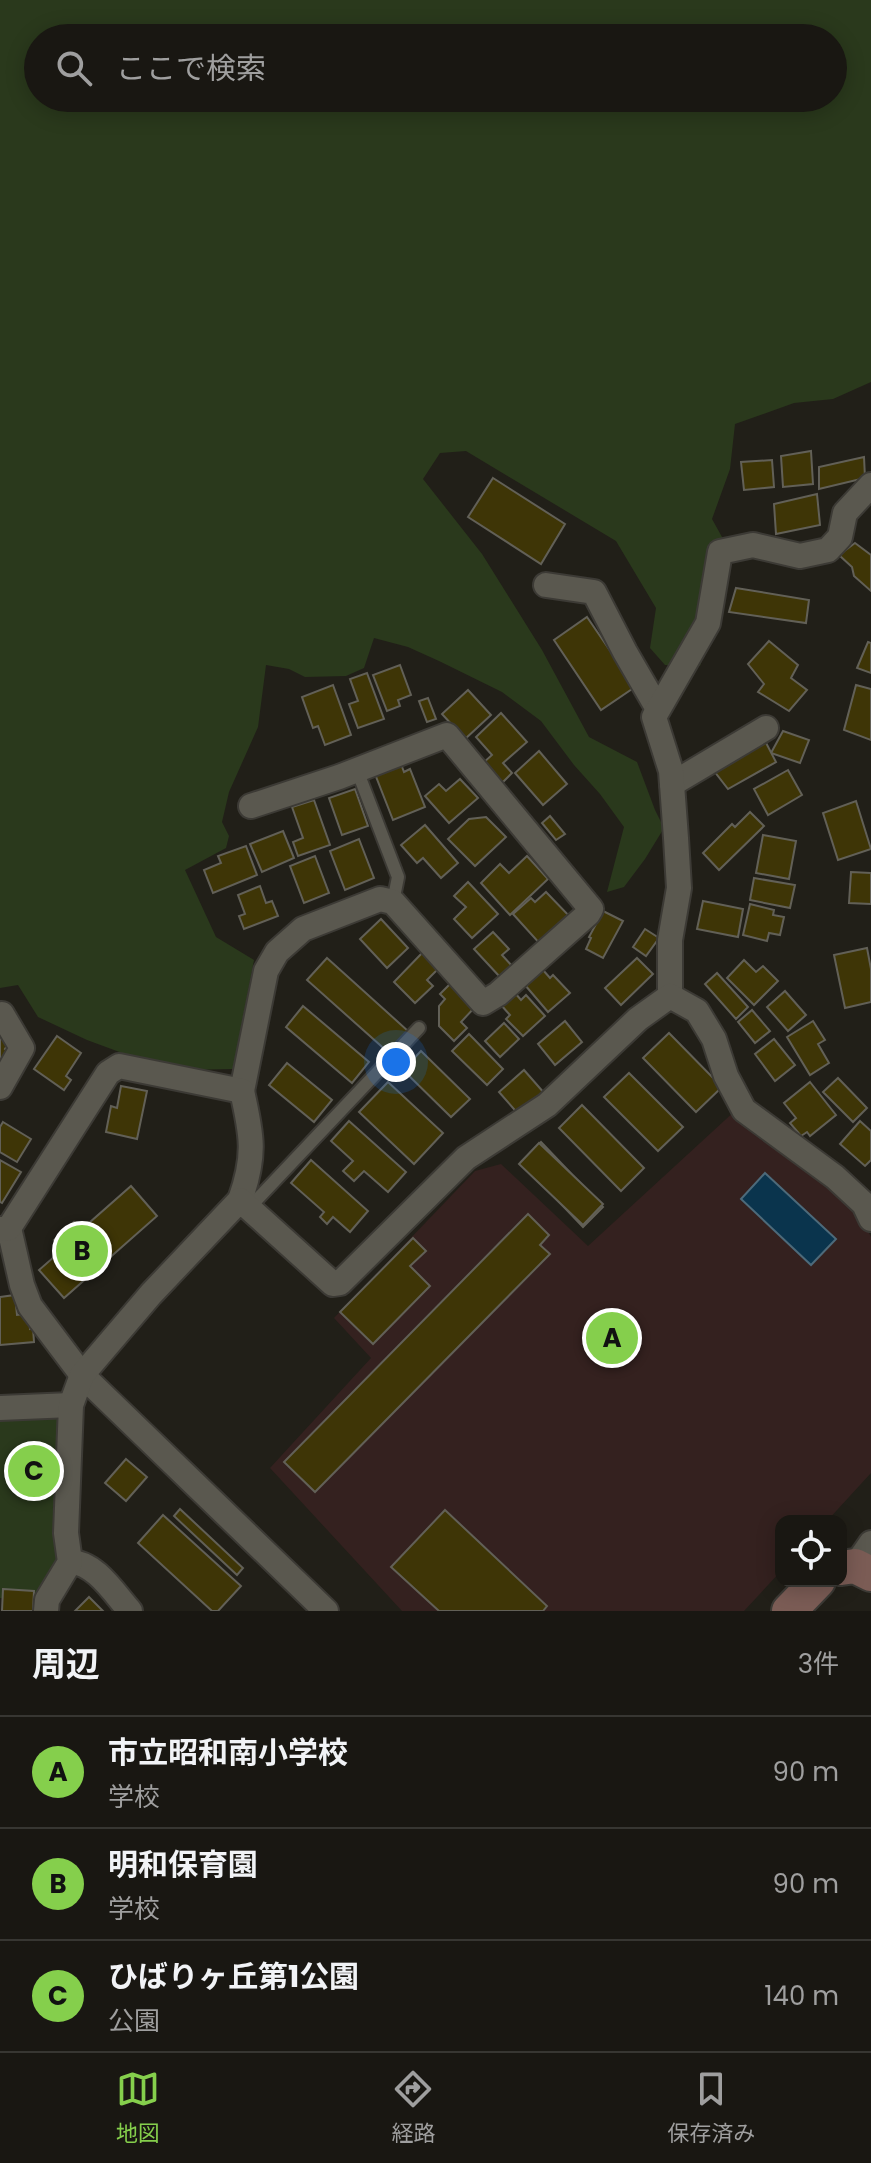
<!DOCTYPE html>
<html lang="ja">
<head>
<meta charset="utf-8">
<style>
  :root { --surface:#191712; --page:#22201b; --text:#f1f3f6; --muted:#9f9f9f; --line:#373632; --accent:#85cf4c }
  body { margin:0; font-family:Poppins,"Noto Sans JP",sans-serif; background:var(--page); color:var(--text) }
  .controls { position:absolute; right:24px; bottom:24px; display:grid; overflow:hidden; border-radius:16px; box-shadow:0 4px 20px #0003 }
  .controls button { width:72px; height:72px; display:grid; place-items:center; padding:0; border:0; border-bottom:2px solid var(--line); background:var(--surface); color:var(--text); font:40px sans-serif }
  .you { position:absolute; left:396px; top:1062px; width:28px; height:28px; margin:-20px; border:6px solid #fff; border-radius:50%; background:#1a73e8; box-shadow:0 0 0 12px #1a73e833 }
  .badge { display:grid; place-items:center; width:52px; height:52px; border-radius:50%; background:var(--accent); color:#111; font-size:26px; font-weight:700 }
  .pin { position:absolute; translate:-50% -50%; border:4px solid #fff; box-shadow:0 2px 8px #0006 }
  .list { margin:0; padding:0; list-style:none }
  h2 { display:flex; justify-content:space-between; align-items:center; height:104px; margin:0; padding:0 32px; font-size:34px }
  h2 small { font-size:26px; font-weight:400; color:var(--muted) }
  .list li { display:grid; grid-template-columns:52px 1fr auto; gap:24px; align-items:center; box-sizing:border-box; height:112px; padding:0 32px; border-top:2px solid var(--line) }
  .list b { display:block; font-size:30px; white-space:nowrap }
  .list p { margin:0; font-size:26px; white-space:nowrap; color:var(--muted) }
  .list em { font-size:26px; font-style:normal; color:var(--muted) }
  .icon { flex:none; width:44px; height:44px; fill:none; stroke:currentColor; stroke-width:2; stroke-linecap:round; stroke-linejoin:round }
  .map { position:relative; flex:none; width:871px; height:1611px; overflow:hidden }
  .search { position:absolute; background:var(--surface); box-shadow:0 4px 20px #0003; left:24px; right:24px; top:24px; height:88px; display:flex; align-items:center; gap:20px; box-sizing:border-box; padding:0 28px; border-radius:44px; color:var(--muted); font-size:30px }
  .sheet { height:440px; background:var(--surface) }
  nav { display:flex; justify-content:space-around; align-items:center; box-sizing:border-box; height:112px; border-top:2px solid var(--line); background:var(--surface); font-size:22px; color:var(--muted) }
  nav a { display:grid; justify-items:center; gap:4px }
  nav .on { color:var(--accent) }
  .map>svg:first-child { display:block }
  .education { fill:#34211f }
  .green { fill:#2a391c; fill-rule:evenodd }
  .water { fill:#0a344d; stroke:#4d6a7a; stroke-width:2 }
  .building { fill:#3e3506; stroke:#626057; stroke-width:2 }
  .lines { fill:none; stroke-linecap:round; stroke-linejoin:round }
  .lane-casing { stroke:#3c3a35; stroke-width:16 }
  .street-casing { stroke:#3c3a35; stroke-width:28 }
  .secondary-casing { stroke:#3c3a35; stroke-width:38 }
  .lane { stroke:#5a584f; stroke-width:12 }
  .street { stroke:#5a584f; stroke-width:24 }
  .secondary { stroke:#7b5c55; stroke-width:34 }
</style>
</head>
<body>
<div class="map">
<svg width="871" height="1611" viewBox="0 0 871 1611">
  <rect width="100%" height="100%" fill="#211f18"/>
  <!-- education -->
  <path class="education" d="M749,1098L783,1154L857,1209L871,1237V1473L827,1521H781V1571L744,1611H402L270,1468L371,1358L334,1318L475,1171L501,1164L588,1246Z"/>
  <!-- green -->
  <g class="green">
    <path d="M0,0H871V382L833,399L794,403L735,424L730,469L712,519L732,555L715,624L700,666L665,665L650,648L656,608L616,541L466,451L440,453L423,479L482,554L542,650L589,737L637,762L655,810L664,828L645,859L624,887L607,892L624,827L600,794L574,765L541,721L502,692L439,661L408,647L374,638L364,668L346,676L305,677L289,669L266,665L258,727L229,792L222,822L229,836L226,848L185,870L216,937L254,960L233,1069L182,1070L133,1057L87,1040L38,1017L18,985L0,988ZM38,38H833V98H38Z"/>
    <path d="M71,1405L66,1533L47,1600L0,1598V1408Z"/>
  </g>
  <!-- water -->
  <path class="water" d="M765,1173L836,1239L811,1265L741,1199Z"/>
  <!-- building -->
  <g class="building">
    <path d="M811,451L813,484L783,487L781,456Z"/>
    <path d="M864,457L865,478L819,489V467Z"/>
    <path d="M772,460L774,487L744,490L741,462Z"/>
    <path d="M493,478L565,524L541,564L468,517Z"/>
    <path d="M817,494L820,525L776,534L774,504Z"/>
    <path d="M855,543L871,555V591L854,576L852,567L839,555Z"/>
    <path d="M736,588L809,600L806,623L729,612Z"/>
    <path d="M587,617L635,687L601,710L554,640Z"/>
    <path d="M769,641L798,665L791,678L807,690L789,711L758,692L764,684L748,664Z"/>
    <path d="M868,642L871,643V673L857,668Z"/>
    <path d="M400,665L411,695L398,700L400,706L387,711L373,675Z"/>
    <path d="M367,673L384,719L358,728L349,704L358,701L350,679Z"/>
    <path d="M333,685L351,735L325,745L318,726L313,728L302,697Z"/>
    <path d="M856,685L871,689V740L844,730Z"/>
    <path d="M468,690L491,715L465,739L442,714Z"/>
    <path d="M428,698L436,719L427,722L419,701Z"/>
    <path d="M501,713L527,742L503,763L512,773L501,784L483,763L492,755L476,737Z"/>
    <path d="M783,731L809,740L800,763L771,753Z"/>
    <path d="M763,737L776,762L728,789L711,767Z"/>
    <path d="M539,751L567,784L543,805L515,773Z"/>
    <path d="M401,764L404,772L410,769L425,807L393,820L375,774Z"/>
    <path d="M788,770L802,795L768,815L754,789Z"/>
    <path d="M460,779L478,798L449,823L425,796L439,784L446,791Z"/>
    <path d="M355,789L368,826L342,835L329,798Z"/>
    <path d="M314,800L330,845L298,856L293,842L303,838L292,807Z"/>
    <path d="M856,801L871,849L838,860L823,813Z"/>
    <path d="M750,812L764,826L719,870L703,853L732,824L735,827Z"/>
    <path d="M550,816L565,834L556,840L542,823Z"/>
    <path d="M486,817L506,837L475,866L448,839L469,819Z"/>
    <path d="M425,825L458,863L441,878L423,858L417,863L401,845Z"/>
    <path d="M283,831L294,858L262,872L250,844Z"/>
    <path d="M763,835L796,841L789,879L756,873Z"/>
    <path d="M359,839L374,878L345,890L330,851Z"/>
    <path d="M246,846L257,875L213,893L204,870L221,863L218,856Z"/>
    <path d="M315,856L329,893L304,903L290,866Z"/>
    <path d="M527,856L548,879L510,915L481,883L500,864L509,873Z"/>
    <path d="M851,872L871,873V904L849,903Z"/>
    <path d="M754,878L795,885L790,908L750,900Z"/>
    <path d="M468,882L498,914L472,938L454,919L466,907L454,896Z"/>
    <path d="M260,886L266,903L272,901L278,916L244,929L239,916L245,914L238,895Z"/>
    <path d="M546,892L575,922L541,945L513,914L531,898L535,902Z"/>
    <path d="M703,901L743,909L738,937L697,929Z"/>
    <path d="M750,904L774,910L773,915L784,917L780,935L769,933L767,941L743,935Z"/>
    <path d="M603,911L623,921L603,958L586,949L591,938L589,937Z"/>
    <path d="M381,919L408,948L387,968L360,939Z"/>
    <path d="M645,929L659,938L646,956L633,947Z"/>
    <path d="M493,932L509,949L502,955L512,966L500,977L474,949Z"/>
    <path d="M867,948L871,969V1002L845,1008L834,955Z"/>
    <path d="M424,951L440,967L427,980L433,986L415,1003L394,982Z"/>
    <path d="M327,958L408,1031L389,1053L307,980Z"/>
    <path d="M637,958L653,974L621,1005L605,988Z"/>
    <path d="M744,960L756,972L763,966L778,981L754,1005L727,978Z"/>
    <path d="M543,970L550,978L553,975L570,993L548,1012L525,985Z"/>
    <path d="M717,973L748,1007L736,1019L705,984Z"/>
    <path d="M452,982L476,1006L461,1022L467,1028L454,1041L439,1026V1006L445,999L440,994Z"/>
    <path d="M785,991L806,1015L788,1031L767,1007Z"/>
    <path d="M515,993L521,1000L526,995L545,1016L523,1036L506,1019L510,1015L501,1005Z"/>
    <path d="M303,1006L369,1062L352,1083L286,1027Z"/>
    <path d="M752,1010L770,1031L755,1043L738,1022Z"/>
    <path d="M565,1021L582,1042L555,1065L538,1044Z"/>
    <path d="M813,1021L825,1040L818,1044L829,1063L810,1075L787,1037Z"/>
    <path d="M504,1023L519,1039L500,1057L485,1041Z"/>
    <path d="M0,1032L11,1039L5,1049L11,1053L0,1069Z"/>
    <path d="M669,1033L722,1087L696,1112L643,1058Z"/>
    <path d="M469,1034L503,1069L487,1085L452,1051Z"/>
    <path d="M57,1036L81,1053L66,1076L71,1080L64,1090L34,1069Z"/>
    <path d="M774,1039L795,1065L775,1081L755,1054Z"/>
    <path d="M421,1051L470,1099L451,1117L403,1070Z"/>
    <path d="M287,1063L332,1100L314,1122L269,1085Z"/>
    <path d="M524,1070L545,1094L520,1116L499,1092Z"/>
    <path d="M629,1073L683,1127L658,1151L604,1097Z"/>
    <path d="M838,1078L867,1108L853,1122L823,1092Z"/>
    <path d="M388,1082L443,1133L414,1164L359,1112Z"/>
    <path d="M810,1082L836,1115L810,1136L807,1132L801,1136L790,1123L796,1118L784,1103Z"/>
    <path d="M121,1086L147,1091L137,1139L106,1132L111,1106L117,1108Z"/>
    <path d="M582,1105L644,1168L621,1191L559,1128Z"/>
    <path d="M349,1121L406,1172L388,1192L364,1171L354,1181L343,1171L353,1161L331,1141Z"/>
    <path d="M860,1121L871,1131V1160L865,1166L840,1144Z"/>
    <path d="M3,1122L31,1139L17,1162L0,1152V1127Z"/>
    <path d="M541,1142L603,1207L583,1227L521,1162Z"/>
    <path d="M539,1143L603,1204L583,1225L519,1164Z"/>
    <path d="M0,1160L21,1172L2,1203L0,1202Z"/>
    <path d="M311,1160L368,1211L350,1232L333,1217L327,1224L320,1217L324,1212L291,1183Z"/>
    <path d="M131,1186L157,1216L64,1298L39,1270L62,1250L54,1240L74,1222L81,1230Z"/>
    <path d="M528,1214L549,1235L540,1245L550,1254L315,1492L284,1462Z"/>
    <path d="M413,1238L426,1251L410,1266L430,1286L373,1344L340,1312Z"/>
    <path d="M15,1295L17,1315L26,1314L29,1319L30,1329L33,1328L34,1342L0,1345V1297Z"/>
    <path d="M126,1459L147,1477L126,1501L105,1483Z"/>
    <path d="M180,1509L243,1568L237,1575L174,1516Z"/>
    <path d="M445,1510L547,1606L543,1611H439L391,1567Z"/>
    <path d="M163,1515L241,1586L218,1611H212L138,1543Z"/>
    <path d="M3,1589L34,1591L33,1611H2Z"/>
    <path d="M89,1597L103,1611H75Z"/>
  </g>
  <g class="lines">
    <!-- lane casing -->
    <g class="lane-casing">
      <g id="lane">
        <path d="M357,770L398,877L393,902"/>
        <path d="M249,1208L419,1028"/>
      </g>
    </g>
    <!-- street casing -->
    <g class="street-casing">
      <g id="street">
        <path d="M546,585L594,592L625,652L658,709"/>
        <path d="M672,784L766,728"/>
        <path d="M670,996V940L679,888L676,838L671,771L654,717L708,623L720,552L753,545L800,556L828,550L840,537L845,513L871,485"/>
        <path d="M0,1087L22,1048L2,1014"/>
        <path d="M242,1091L266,971L277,952L303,929L380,899L393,902L483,1003L498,994L588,914L591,909L447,735L339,777L251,806"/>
        <path d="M9,1228L22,1285L30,1306L82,1375L326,1611"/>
        <path d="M0,1229L9,1228L108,1073L119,1066L242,1091C252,1135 256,1156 240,1200"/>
        <path d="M0,1408L71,1405"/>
        <path d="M70,1562C95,1562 114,1593 130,1611"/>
        <path d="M855,1566L871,1543"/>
        <path d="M46,1611L47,1600L70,1562L66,1533L71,1405L82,1375L151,1294L240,1200L333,1284L340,1283L466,1158L547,1105L638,1019L670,996L697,1011L714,1039L726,1076L744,1110L835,1177L864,1204L871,1219"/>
      </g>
    </g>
    <!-- secondary casing -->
    <g class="secondary-casing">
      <g id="secondary">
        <path d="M841,1568L855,1566L871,1574"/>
        <path d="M789,1611L818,1581"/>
      </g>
    </g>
    <!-- lane -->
    <use href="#lane" class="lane"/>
    <!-- street -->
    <use href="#street" class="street"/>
    <!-- secondary -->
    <use href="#secondary" class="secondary"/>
  </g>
</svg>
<div class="controls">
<button><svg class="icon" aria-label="locate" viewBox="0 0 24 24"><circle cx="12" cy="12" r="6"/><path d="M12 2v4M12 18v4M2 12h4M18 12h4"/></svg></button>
</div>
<div class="you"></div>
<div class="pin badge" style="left:612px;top:1338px">A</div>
<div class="pin badge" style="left:82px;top:1251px">B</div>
<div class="pin badge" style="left:34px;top:1471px">C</div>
<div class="search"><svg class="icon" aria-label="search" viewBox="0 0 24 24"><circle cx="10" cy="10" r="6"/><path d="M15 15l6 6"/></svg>ここで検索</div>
</div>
<section class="sheet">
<h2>周辺<small>3件</small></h2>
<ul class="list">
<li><span class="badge">A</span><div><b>市立昭和南小学校</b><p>学校</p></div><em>90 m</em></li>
<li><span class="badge">B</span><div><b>明和保育園</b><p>学校</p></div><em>90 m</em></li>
<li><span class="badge">C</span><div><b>ひばりヶ丘第1公園</b><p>公園</p></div><em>140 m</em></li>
</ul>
</section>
<nav>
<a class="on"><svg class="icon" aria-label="map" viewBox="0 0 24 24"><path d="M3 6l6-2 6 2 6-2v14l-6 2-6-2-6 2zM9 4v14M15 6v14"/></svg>地図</a>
<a><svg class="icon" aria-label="directions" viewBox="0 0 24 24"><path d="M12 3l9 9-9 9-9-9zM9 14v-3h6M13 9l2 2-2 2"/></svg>経路</a>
<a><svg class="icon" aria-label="saved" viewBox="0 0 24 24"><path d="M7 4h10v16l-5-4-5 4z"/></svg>保存済み</a>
</nav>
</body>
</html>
